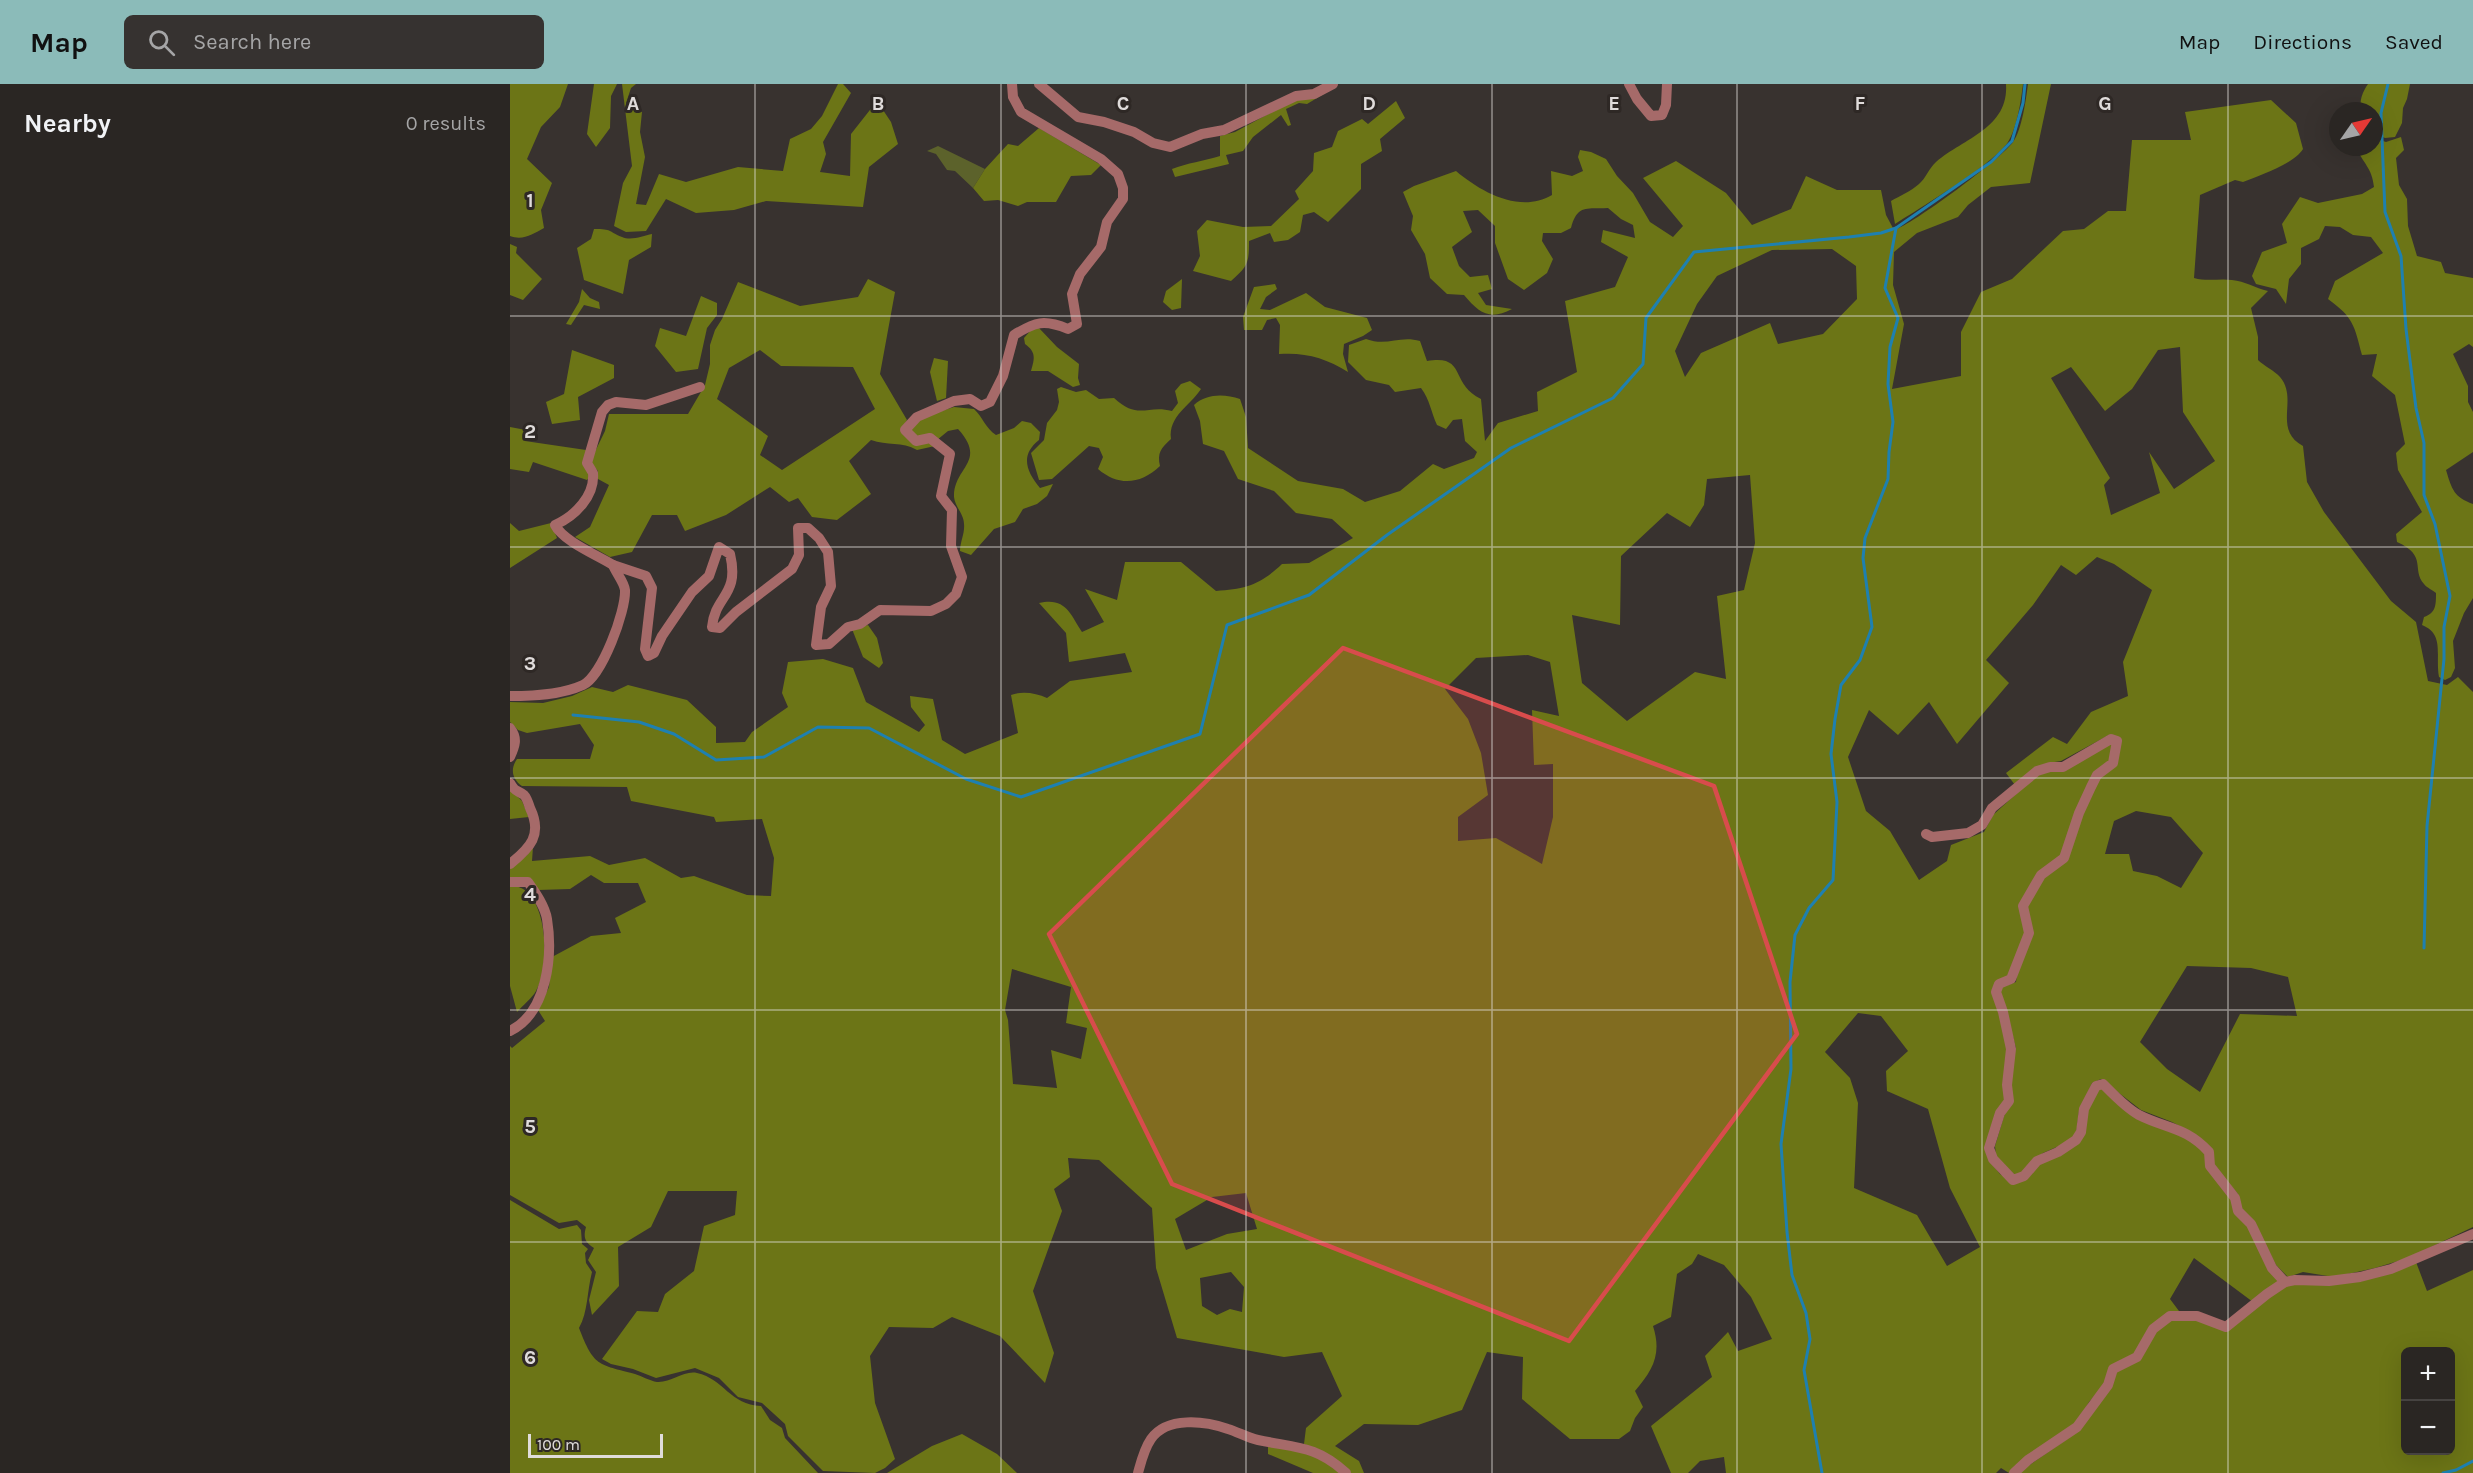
<!DOCTYPE html>
<html lang="en">
<head>
<meta charset="utf-8">
<style>
  :root { --surface:#2a2623; --page:#363230; --text:#f1f3f6; --muted:#a5a5a6; --line:#464341; --accent:#8bbbb9 }
  body { margin:0; font-family:Karla,sans-serif; background:var(--page); color:var(--text) }
  .controls { position:absolute; right:18px; bottom:18px; display:grid; overflow:hidden; border-radius:9px; box-shadow:0 6px 24px #0002 }
  .controls button { width:54px; height:54px; display:grid; place-items:center; padding:0; border:0; border-bottom:2px solid var(--line); background:var(--surface); color:var(--text); font:30px sans-serif }
  .compass { position:absolute; left:1819px; top:18px; width:54px; height:54px; border-radius:50%; background:var(--surface); box-shadow:0 6px 24px #0002; rotate:56deg }
  .scale { position:absolute; left:18px; bottom:15px; width:135px; box-sizing:border-box; padding-left:6px; border:3px solid #e0dcdb; border-top:0; font-size:16px; line-height:21px; white-space:nowrap; color:#e0dcdb; -webkit-text-stroke:4px #2e2825; paint-order:stroke }
  .list { margin:0; padding:0; list-style:none }
  h2 { display:flex; justify-content:space-between; align-items:center; height:78px; margin:0; padding:0 24px; font-size:26px }
  h2 small { font-size:20px; font-weight:400; color:var(--muted) }
  .icon { flex:none; width:33px; height:33px; fill:none; stroke:currentColor; stroke-width:2; stroke-linecap:round; stroke-linejoin:round }
  .map { position:relative; flex:none; width:1963px; height:1389px; overflow:hidden }
  header { display:flex; align-items:center; gap:36px; box-sizing:border-box; height:84px; padding:0 30px; background:var(--accent); color:#111 }
  header strong { font-size:28px }
  nav { display:flex; gap:33px; margin-inline-start:auto; font-size:21px }
  .search { width:420px; height:54px; background:var(--page); display:flex; align-items:center; gap:15px; box-sizing:border-box; padding:0 21px; border-radius:9px; color:var(--muted); font-size:22px }
  main { display:flex }
  aside { flex:1; background:var(--surface) }
  .map>svg:first-child { display:block }
  .green { fill:#5c622b }
  .forest { fill:#6c7516; fill-rule:evenodd }
  .lines { fill:none; stroke-linecap:round; stroke-linejoin:round }
  .stream { stroke:#1e80b0; stroke-width:3 }
  .street { stroke:#a66a69; stroke-width:10 }
  .marked { fill:#d84c4c; fill-opacity:0.2; stroke:#d84c4c; stroke-width:4.5; stroke-linejoin:round }
  .grid { fill:none; stroke:#e0dcdb; stroke-width:1.5; stroke-opacity:0.55 }
  .grid-label { font-size:20px; text-anchor:middle; font-weight:bold; fill:#e0dcdb; stroke:#2e2825; stroke-width:6; stroke-linejoin:round; paint-order:stroke }
</style>
</head>
<body>
<header>
<strong>Map</strong>
<div class="search"><svg class="icon" aria-label="search" viewBox="0 0 24 24"><circle cx="10" cy="10" r="6"/><path d="M15 15l6 6"/></svg>Search here</div>
<nav><a>Map</a><a>Directions</a><a>Saved</a></nav>
</header>
<main>
<aside>
<h2>Nearby<small>0 results</small></h2>
<ul class="list">
</ul>
</aside>
<div class="map">
<svg width="1963" height="1389" viewBox="0 0 1963 1389">
  <rect width="100%" height="100%" fill="#38322f"/>
  <!-- green -->
  <path class="green" d="M428,62L475,85L463,104L445,87L437,86L426,70L417,67Z"/>
  <!-- forest -->
  <g class="forest">
    <path d="M0,0H58L50,23L31,43L17,75L42,99L31,126L34,144C23,150 13,157 0,152Z"/>
    <path d="M84,0H107L101,12L100,44L86,63L77,50Z"/>
    <path d="M112,0H126L121,4L116,19L118,23L132,28L130,48L135,73L126,120L136,121L149,90L176,98L228,83L273,87L280,55L301,45L312,32L328,0H333L341,9L313,58L316,70L310,88L340,92L341,50L367,17L381,38L388,60L359,83L353,123L256,117L224,126L186,129L156,115L136,147L116,148L104,142L113,99L122,82Z"/>
    <path d="M1496,0H1513C1511,17 1507,44 1498,58C1484,80 1410,124 1385,140L1381,117C1390,112 1401,107 1409,100C1416,94 1419,84 1426,78C1454,54 1499,44 1496,0Z"/>
    <path d="M1518,0H1541L1520,99L1481,103L1458,121L1448,133L1407,149L1384,168L1383,201L1394,240L1382,305L1451,292V248L1471,208L1502,195L1553,147L1574,145L1598,127H1616L1622,56H1681L1675,28L1761,16L1786,39L1793,65C1784,80 1750,91 1733,98L1725,96L1690,111L1684,194C1698,198 1709,194 1722,196C1735,197 1745,204 1758,207L1741,224L1748,253V276C1754,282 1765,287 1770,293C1789,315 1762,345 1793,362L1797,398L1814,428L1881,517L1906,538L1918,597L1937,601L1948,593L1963,608V1143L1898,1174L1865,1184L1824,1193L1793,1188L1778,1193L1766,1181L1743,1137L1729,1124L1728,1110L1703,1081L1704,1068L1681,1048L1662,1038L1631,1026L1591,995L1582,999L1569,1027L1566,1051L1558,1058L1533,1069L1524,1076L1518,1085L1506,1092L1486,1073L1485,1062L1494,1032L1502,1017L1501,981L1506,964L1496,927L1488,913L1492,903L1506,898L1508,882L1522,849L1517,822L1534,794L1556,775L1567,741L1590,691L1607,679L1609,654L1599,651L1551,677L1538,679L1524,685L1505,701L1496,689L1543,653L1557,660L1581,628L1618,612L1613,578L1642,506L1604,480L1587,473L1566,491L1551,481L1523,521L1476,576L1499,599L1447,660L1419,618L1388,651L1359,626L1338,673L1356,727L1380,747L1409,796L1437,777L1441,761L1474,748L1483,731L1529,689L1540,686H1554L1600,658H1605L1601,678L1584,690L1565,729L1552,774L1528,790L1510,822L1516,850L1497,894L1487,898L1483,910L1491,931L1498,966L1495,982V1018L1488,1032L1477,1065L1481,1079L1490,1090L1503,1099L1516,1095L1529,1078L1550,1069L1569,1057L1577,1024L1587,1006L1591,1004L1628,1035L1660,1044L1692,1063L1698,1071L1699,1086L1723,1116L1726,1131L1739,1141L1760,1185L1771,1197L1743,1218L1684,1174L1660,1215L1669,1227C1643,1233 1638,1249 1627,1271L1611,1276L1602,1284L1594,1301L1579,1318L1566,1341L1515,1375L1499,1389L1491,1384L1486,1389H1216L1214,1373L1190,1377L1178,1389H1161L1141,1342L1202,1293L1195,1272L1218,1248L1228,1267L1262,1255L1241,1213L1214,1181L1188,1170L1182,1180L1167,1190L1161,1233L1143,1242C1152,1270 1143,1286 1125,1307L1133,1323L1125,1334L1120,1347L1109,1355H1060L1012,1315L1013,1273L977,1268L952,1326L908,1341L854,1340L825,1362L849,1377L854,1389H841L817,1371L794,1360L796,1344L832,1312L812,1268L774,1273L667,1254L646,1184L642,1124L589,1076L558,1074L560,1093L544,1105L552,1127L523,1207L544,1269L535,1299L490,1252L442,1233L423,1244L379,1243L360,1272L365,1319L385,1375L375,1384L365,1389L313,1387L278,1352L275,1340L252,1319L228,1313L209,1294L185,1284L146,1294L123,1285L101,1280L92,1275L127,1227L148,1228L155,1210L184,1187L194,1142L225,1131L227,1107H158L141,1143L108,1163L109,1202L82,1231L79,1216L86,1188L78,1176L84,1164C75,1158 73,1154 76,1143L67,1136L49,1139L0,1111V962L2,964L35,937L28,926L39,903L42,873L81,852L111,849L105,834L136,818L128,799H94L81,791L60,805L28,806L20,794L0,796V785L17,771L23,763L22,777L80,772L99,781L135,774L171,794L184,792L237,811L261,812L264,774L252,735L206,738L204,733L121,717L117,703L12,702C2,695 0,685 7,675H80L84,661L70,640L17,649L8,646L0,638V618L33,619L62,612L82,603L103,608L118,601L177,616L206,643V659L235,658L242,648L278,623L272,609L278,578L313,575L343,584L356,618L409,648L415,641L401,623L400,612L423,615L432,656L455,670L508,649L501,611C512,607 526,609 537,614L560,597L622,588L615,569L559,578L556,549L529,519C556,513 560,530 572,548L594,538L575,505L607,516L615,478H671L706,507C736,505 750,501 772,480L799,479L843,454L822,435L786,429L764,407L728,395L714,367L693,360L690,337L684,321C697,309 715,310 730,315L736,333L738,364L788,397L833,405L855,418L890,407L923,380L934,385L964,374L967,368L955,357L952,335L943,336L936,345L927,341C921,328 920,316 911,304L885,308L879,301L856,296L838,278L839,261L856,255C877,263 889,251 910,257L917,277C957,270 939,299 971,315L975,357L988,339L1028,327L1027,308L1067,288L1055,217L1105,203L1118,173L1091,158L1093,146L1125,154L1123,141L1111,135L1098,124C1077,125 1067,120 1061,144L1051,149H1033L1032,157L1043,175L1037,189L1014,206L998,195L985,159V142L968,126L953,127L962,148L942,163L949,182L960,193L978,191L982,205L968,209L976,221L1002,225C980,237 969,229 954,211L937,210L920,194L915,170L901,146L903,132L893,108L904,102L946,87C971,108 1010,130 1042,111L1041,87L1062,92L1073,87L1068,73L1070,66L1081,68L1096,75L1107,92L1123,109L1140,138L1163,153L1173,142L1133,94L1166,77L1216,109L1242,141L1281,125L1296,92L1327,106H1371L1376,131L1384,146C1402,141 1492,74 1503,58C1512,46 1516,15 1518,0ZM1322,165L1346,182L1347,215L1313,250L1268,260L1260,239L1191,269L1175,293L1165,267L1187,220L1207,192L1262,166ZM1670,263L1673,328L1705,377L1664,405L1639,368L1650,409L1601,431L1594,401L1600,394L1541,294L1561,283L1595,327L1622,305L1648,266ZM1240,391L1245,459L1234,506L1207,512L1216,595L1185,588L1117,637L1072,599L1062,531L1110,541L1111,472L1157,429L1180,443L1194,421L1197,395ZM1018,571L1040,578L1049,632L1022,626L1024,681L1043,680V733L1032,780L986,754L948,757V733L978,711L971,669L958,635L935,605L966,574ZM1626,727L1661,733L1693,769L1671,804L1647,792L1623,787L1619,770H1595L1604,737ZM1677,882L1741,884L1778,893L1787,932L1730,930L1690,1008L1657,985L1630,958ZM502,885L561,903L556,939L577,944L571,975L541,966L547,1004L503,1000L498,936L495,926ZM1348,929L1371,932L1398,967L1376,987L1377,1007L1418,1025L1440,1104L1470,1163L1437,1182L1407,1131L1344,1104L1348,1019L1340,994L1315,968ZM736,1109L747,1145L717,1150L676,1166L665,1135L702,1113ZM721,1188L734,1203L732,1228L720,1225L707,1231L692,1222L690,1194Z"/>
    <path d="M1858,0H1900L1897,15L1893,24L1892,39L1885,53L1875,54L1864,49V27H1852C1848,18 1853,7 1858,0Z"/>
    <path d="M822,5L797,20L789,19L776,25L781,41L778,42L771,31L743,53L733,67L716,71L719,80L665,93L662,85C677,79 694,77 710,72V52L725,48L784,16Z"/>
    <path d="M886,17L895,34L870,55L872,67L851,80V105L818,138L804,128L793,131L790,148L778,156L764,158L760,149L739,157C739,179 738,182 721,197L683,187L690,172L687,147L697,136L733,143L761,142L789,115L785,107L803,87L804,69L822,63L828,47L852,35L858,40Z"/>
    <path d="M529,44L591,81L581,91L561,92L546,118H517L508,122L488,116L474,117L463,104L475,85L498,60L508,62Z"/>
    <path d="M1891,53L1894,66L1886,74L1889,101L1897,115L1898,142L1907,172L1931,178L1935,189L1963,194V263L1959,260L1943,270L1958,302V318L1963,328V368L1936,386C1942,406 1944,413 1963,420V514L1954,529L1943,557L1945,584L1941,593L1935,596L1929,593C1925,571 1935,550 1912,541L1914,533C1926,529 1926,521 1926,509C1923,506 1917,504 1914,500C1901,485 1918,472 1887,458L1886,450L1912,428L1888,386L1886,369L1895,360L1885,311L1862,292L1867,270L1852,271C1844,241 1844,234 1818,215L1825,197L1873,169L1861,153L1843,151L1830,143L1815,142L1809,155L1791,164V180L1779,195L1776,220L1766,205L1746,200L1742,192L1752,168L1777,159L1772,140L1790,113L1808,119L1852,110L1864,103C1862,83 1853,80 1846,63H1864V54L1876,58Z"/>
    <path d="M84,145C103,145 97,147 112,153C121,157 133,152 142,150L141,163L119,176L113,210L74,196L67,164L81,155Z"/>
    <path d="M0,160L7,163L6,169L32,195L13,216L0,211Z"/>
    <path d="M358,195L385,208L370,290L397,336L391,346L420,358L425,362L407,366C392,357 377,362 361,356L339,377L361,410L327,436L302,433L288,414L279,418L260,403L216,431L175,447L167,431H142L122,468L100,473L65,453L80,443L99,401L88,395V387L80,378L95,347L99,330H178L195,301L200,280V261L205,246L212,235L228,198L290,222L348,213ZM250,266L271,282L343,283L365,325L272,386L250,371L258,352L207,315L219,284Z"/>
    <path d="M672,195L671,224L662,226L653,218L656,207Z"/>
    <path d="M765,200L767,205L756,213L750,225L760,226L796,209L815,223L857,234L862,246L853,252L834,260L833,270L838,288C816,274 795,268 769,270L770,241L766,234L757,236L752,246H734L733,233L744,203Z"/>
    <path d="M72,205L80,214L89,218L90,225L74,221L61,241L56,240L69,218Z"/>
    <path d="M191,212L207,219V231L197,244L188,285L166,288L145,262L150,244L176,252Z"/>
    <path d="M529,244L547,263L569,280L568,294L570,301L563,303L538,287H521C525,274 526,268 515,260L514,254L521,246Z"/>
    <path d="M62,266L104,281V294L68,313L70,336L42,340L36,318L54,310Z"/>
    <path d="M424,274L438,277L436,314L427,317L420,288Z"/>
    <path d="M680,297L691,305C680,322 658,332 661,355C651,364 647,369 650,382C631,400 609,403 588,385L593,373L589,364L579,362L542,395L529,396L521,369L534,356L537,339L547,326L549,318L547,305L551,303L566,308L576,306L589,315L604,314C629,337 637,320 662,327L668,319L665,307L671,300Z"/>
    <path d="M444,323L464,325C473,333 475,344 486,351L504,344L512,337L521,339L530,348L529,356C510,371 516,387 530,404L543,400L537,412L527,420L513,425L505,438L484,445L461,471L450,467C450,458 455,449 454,440C454,430 445,423 444,413C443,383 478,378 448,345L438,347L427,356L407,354L401,345L409,334Z"/>
    <path d="M0,343L16,346L15,357L76,366L80,392L77,396L23,378L19,388L0,385Z"/>
    <path d="M0,439L9,447L41,439L47,454L0,484Z"/>
    <path d="M358,541L367,554L373,579L369,584L353,573L342,545Z"/>
    <path d="M0,705L12,717L19,733L0,735Z"/>
    <path d="M0,800C4,802 10,803 13,805C38,820 40,885 26,907C22,914 13,921 7,928L0,902Z"/>
    <path d="M0,1116L49,1145L67,1141L71,1146L72,1160L78,1165L75,1169L76,1179L82,1188C77,1207 78,1228 69,1244C84,1283 88,1280 125,1290C132,1292 140,1297 147,1298C161,1299 174,1286 187,1289C214,1295 220,1321 251,1322L260,1336L272,1344L275,1354L308,1389H0Z"/>
    <path d="M1906,1178L1917,1207L1963,1186V1389H1508L1570,1346L1607,1286L1631,1274L1645,1246L1654,1238L1674,1233L1717,1245L1777,1200H1820ZM1896,1268H1940V1366H1896Z"/>
    <path d="M452,1350L487,1370L507,1389H377L422,1362Z"/>
    <path d="M758,1361C788,1366 806,1369 830,1389H803L758,1370Z"/>
  </g>
  <g class="lines">
    <!-- stream -->
    <g class="stream">
      <path d="M1878,0L1871,29L1875,128L1891,172L1896,245L1906,324L1914,359V411L1925,440L1940,512L1934,543V575L1917,742L1914,864"/>
      <path d="M63,631L129,638L164,650L206,676L254,673L308,643L359,644L456,695L511,713L690,650L717,541L799,511L877,451L1001,364L1103,314L1133,280L1136,234L1184,168L1339,153L1371,149L1386,144L1481,78L1502,57L1513,19L1515,0"/>
      <path d="M1312,1389L1294,1286L1300,1255L1296,1229L1282,1191L1277,1148L1271,1060L1281,985L1280,898L1285,851L1299,824L1323,796L1327,718L1321,670L1325,635L1331,601L1350,576L1362,543L1353,474L1355,454L1378,395L1379,368L1383,338L1378,300L1380,263L1388,234L1375,204L1386,144"/>
      <path d="M1933,1389L1946,1386L1963,1377"/>
    </g>
    <!-- street -->
    <g class="street">
      <path d="M529,0L568,33L594,38L624,48L643,59L660,63L692,50L714,46L786,12L804,10L823,0"/>
      <path d="M1119,0L1127,15L1141,32L1152,31L1156,21L1157,0"/>
      <path d="M103,481C87,471 53,457 45,441C65,432 85,412 83,389L77,379L92,328L98,321L106,318L136,321L190,303"/>
      <path d="M0,612C23,612 51,611 73,601C92,592 116,527 115,506C114,498 106,489 103,481L136,492L142,504L135,565L138,572L144,569L152,552L182,508L199,492L209,463L220,470C230,512 205,511 202,543L210,544L226,528L282,485L289,471L288,444H298L309,454L318,468L321,502L311,523L306,561L319,560L338,543L350,540L370,526L421,527L436,520L446,510L452,493L441,462L442,426L431,412L440,370L420,354L406,357L395,346L407,333L444,317L460,315L471,322L480,318L493,292L504,251C525,238 534,235 558,245L567,240L562,210L570,190L591,163L597,138L613,115V104L608,90L591,75L511,28L503,13L502,0"/>
      <path d="M0,644C8,654 5,662 0,673"/>
      <path d="M0,699C5,708 7,706 14,711C17,714 19,721 20,724C33,751 20,764 0,780"/>
      <path d="M1416,750L1422,753L1458,749L1472,741L1482,724L1527,687L1540,683H1553L1601,655L1607,657L1603,679L1587,691L1581,703L1569,729L1554,774L1531,791L1513,822L1519,849L1501,895L1489,900L1486,908L1493,928L1501,965L1497,1001L1499,1017L1490,1029L1479,1064L1483,1075L1503,1096L1514,1092L1527,1077L1548,1068L1566,1056L1571,1048L1574,1025L1586,1002L1593,1000C1603,1010 1616,1024 1629,1031C1657,1045 1676,1043 1699,1068L1700,1082L1725,1114L1728,1127L1741,1140L1762,1184L1775,1198"/>
      <path d="M0,798H18C25,808 35,822 37,835C43,872 37,929 0,947"/>
      <path d="M628,1389C631,1378 634,1365 641,1355C657,1332 695,1337 718,1345C728,1348 738,1354 748,1356C785,1364 806,1361 836,1389"/>
      <path d="M1504,1389L1518,1376L1567,1343L1598,1301L1603,1285L1627,1273L1643,1245L1660,1232H1687L1716,1243L1757,1210L1775,1198L1785,1196L1819,1197L1850,1193L1881,1185L1963,1150"/>
    </g>
  </g>
  <!-- marked area -->
  <path class="marked" d="M833,564L1204,702L1287,950L1059,1257L662,1100L539,850Z"/>
  <!-- grid -->
  <path class="grid" d="M245,0V1389M491,0V1389M736,0V1389M982,0V1389M1227,0V1389M1472,0V1389M1718,0V1389M0,232H1963M0,463H1963M0,694H1963M0,926H1963M0,1158H1963"/>
  <g class="grid-label">
    <text x="123" y="26">A</text>
    <text x="368" y="26">B</text>
    <text x="613" y="26">C</text>
    <text x="859" y="26">D</text>
    <text x="1104" y="26">E</text>
    <text x="1350" y="26">F</text>
    <text x="1595" y="26">G</text>
    <text x="20" y="123">1</text>
    <text x="20" y="354">2</text>
    <text x="20" y="586">3</text>
    <text x="20" y="817">4</text>
    <text x="20" y="1049">5</text>
    <text x="20" y="1280">6</text>
  </g>
</svg>
<div class="controls">
<button>+</button>
<button>−</button>
</div>
<svg class="compass" viewBox="-18 -18 36 36"><path d="M0-13l5 13h-10z" fill="#e53935"/><path d="M0 13l5-13h-10z" fill="#a5a5a6"/></svg>
<div class="scale">100 m</div>
</div>
</main>
</body>
</html>
